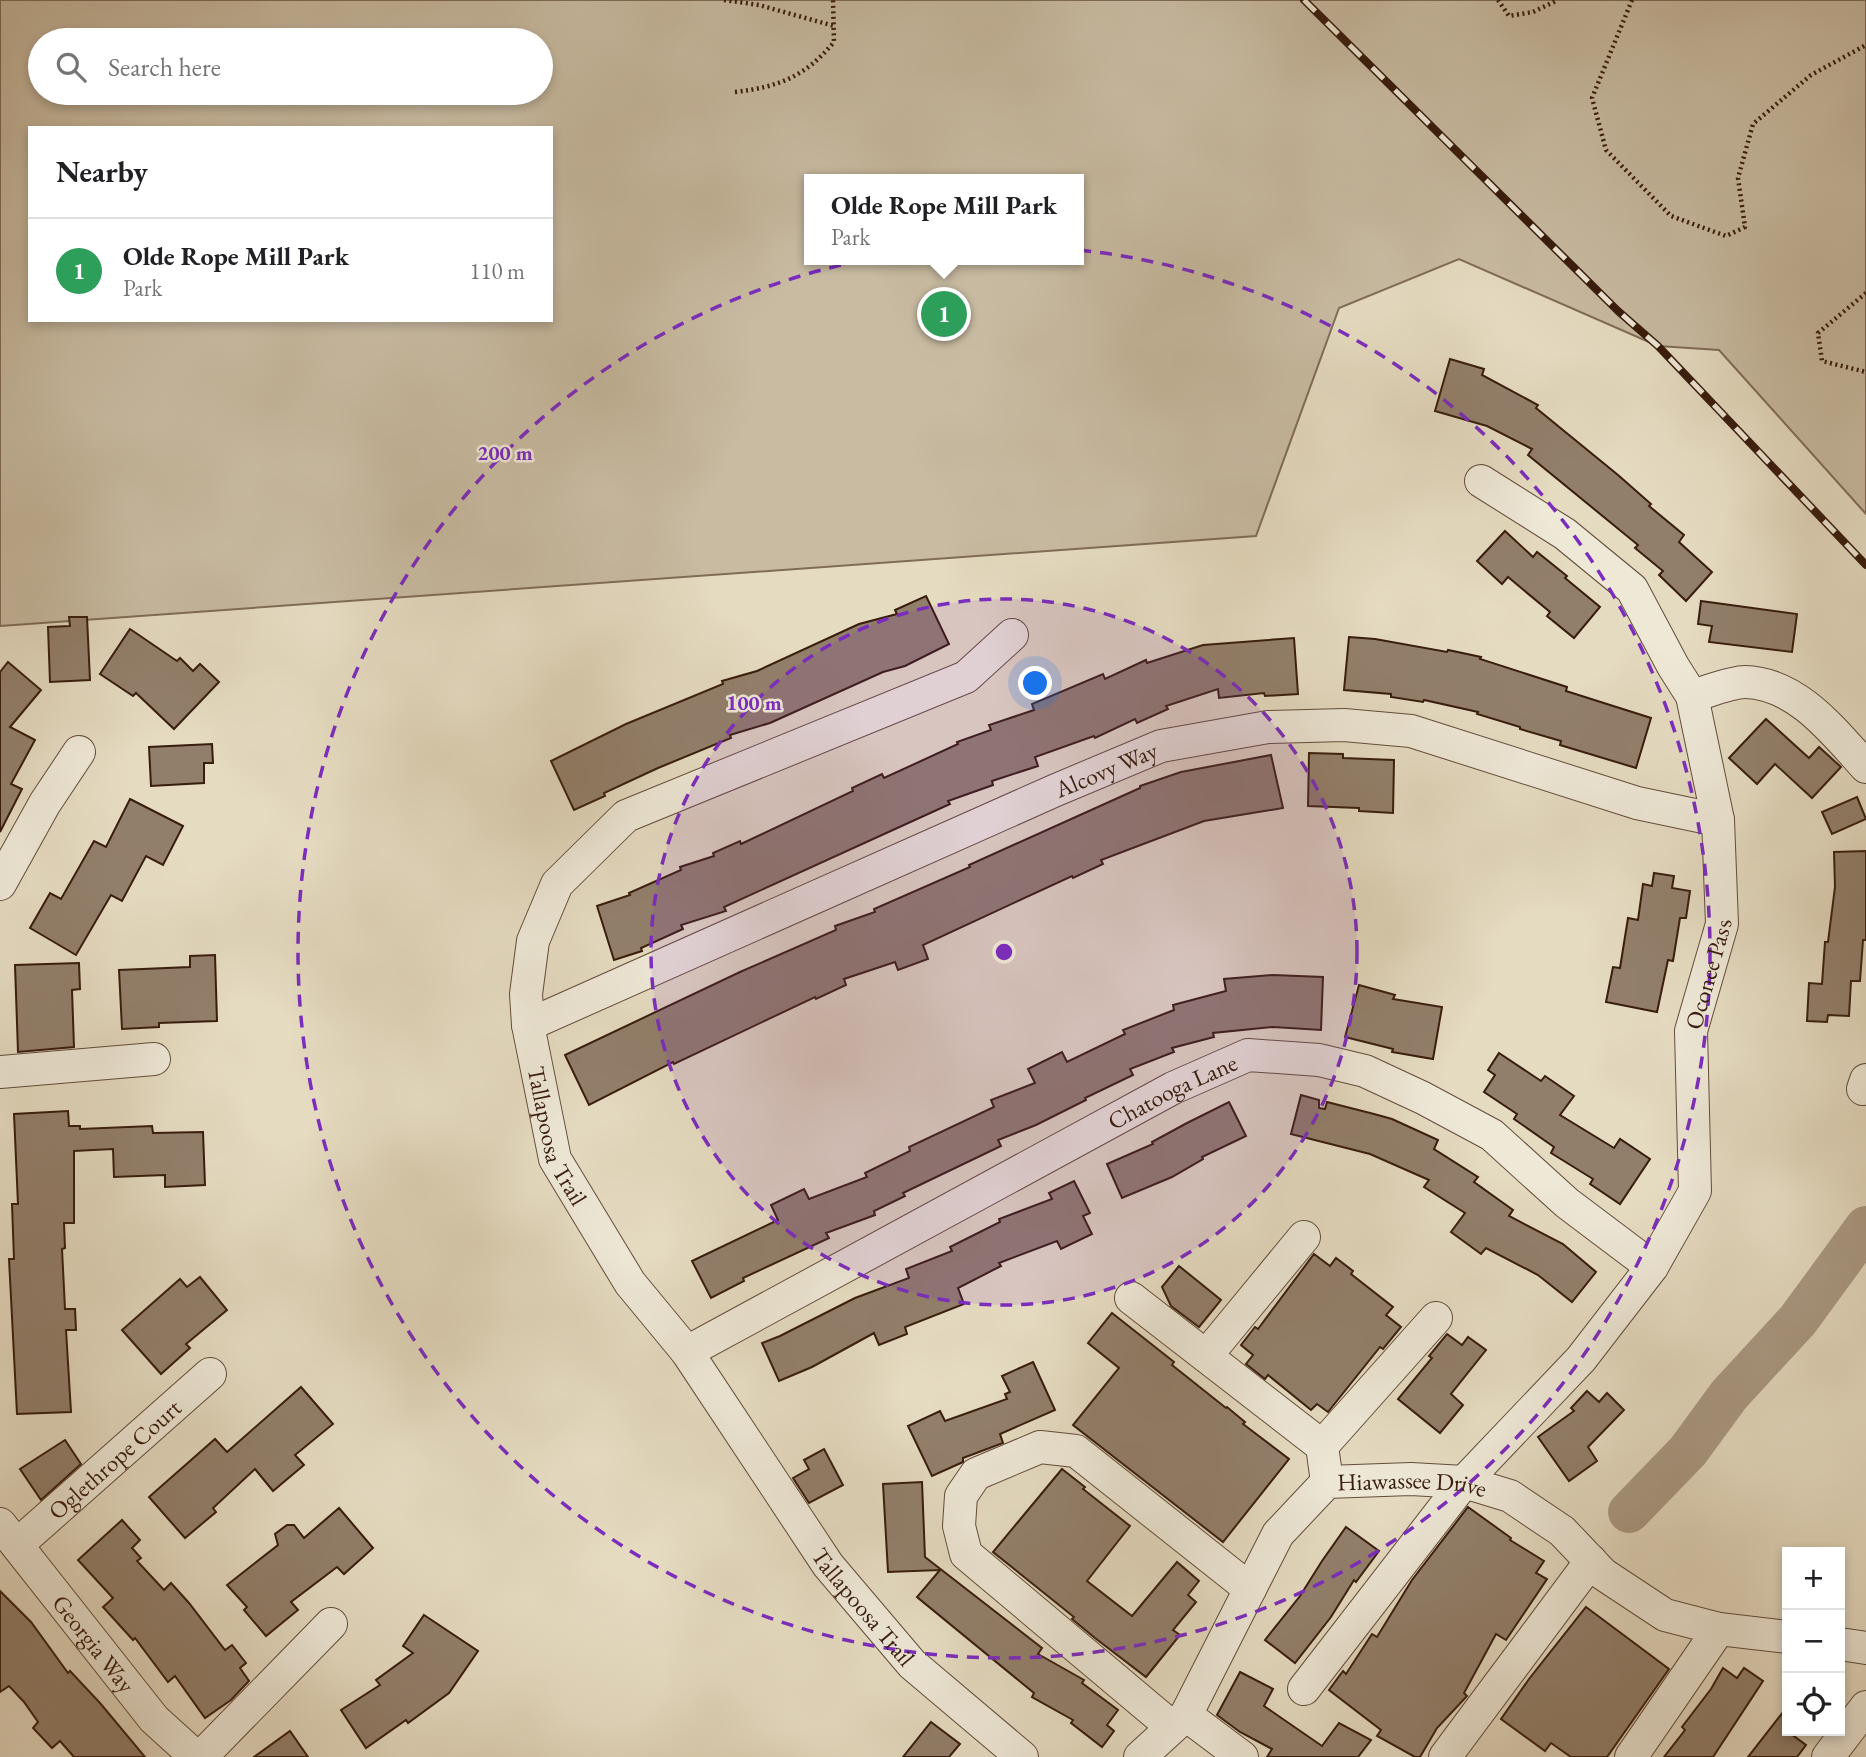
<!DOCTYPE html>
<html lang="en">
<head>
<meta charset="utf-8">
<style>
  :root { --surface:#fff; --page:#f6f6f6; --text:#202124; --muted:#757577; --line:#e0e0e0; --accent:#8f2418 }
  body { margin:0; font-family:"EB Garamond",serif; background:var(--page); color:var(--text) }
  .controls { position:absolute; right:21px; bottom:21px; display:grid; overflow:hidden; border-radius:0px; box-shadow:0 4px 10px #0003 }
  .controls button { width:63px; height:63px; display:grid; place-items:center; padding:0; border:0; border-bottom:2px solid var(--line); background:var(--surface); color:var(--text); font:35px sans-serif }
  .you { position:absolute; left:1036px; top:684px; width:24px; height:24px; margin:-18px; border:5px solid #fff; border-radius:50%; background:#1a73e8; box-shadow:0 0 0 10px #1a73e833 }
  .badge { display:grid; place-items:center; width:46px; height:46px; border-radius:50%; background:var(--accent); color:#fff; font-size:23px; font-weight:700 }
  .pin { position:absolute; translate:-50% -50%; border:4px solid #fff; box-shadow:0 2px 7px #0006 }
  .popup { position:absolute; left:804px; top:174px; width:280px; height:91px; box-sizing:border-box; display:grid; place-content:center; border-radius:0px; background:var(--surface); filter:drop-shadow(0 2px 5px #0005); font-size:23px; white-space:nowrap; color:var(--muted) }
  .popup b { font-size:26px; color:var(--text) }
  .popup::after { content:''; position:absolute; left:50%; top:100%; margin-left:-14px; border:14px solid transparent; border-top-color:var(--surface) }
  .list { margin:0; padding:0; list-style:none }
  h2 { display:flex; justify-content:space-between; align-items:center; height:91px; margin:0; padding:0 28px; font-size:30px }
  h2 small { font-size:23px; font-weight:400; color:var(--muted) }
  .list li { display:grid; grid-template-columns:46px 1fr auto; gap:21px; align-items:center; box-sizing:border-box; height:105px; padding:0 28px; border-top:2px solid var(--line) }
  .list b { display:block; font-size:26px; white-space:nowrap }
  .list p { margin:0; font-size:23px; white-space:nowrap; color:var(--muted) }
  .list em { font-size:23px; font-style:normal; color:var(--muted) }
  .icon { flex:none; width:38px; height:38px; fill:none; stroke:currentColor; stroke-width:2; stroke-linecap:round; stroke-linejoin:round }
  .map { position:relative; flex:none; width:1866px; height:1757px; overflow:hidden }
  .search { position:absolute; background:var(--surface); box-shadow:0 4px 10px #0003; left:28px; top:28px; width:525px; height:77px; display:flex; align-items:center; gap:18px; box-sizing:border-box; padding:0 24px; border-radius:38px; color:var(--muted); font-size:26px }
  .panel { position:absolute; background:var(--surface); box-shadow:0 4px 10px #0003; left:28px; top:126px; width:525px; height:196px; border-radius:0px }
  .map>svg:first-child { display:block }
  .green { fill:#c8bba2; stroke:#806c58; stroke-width:2; fill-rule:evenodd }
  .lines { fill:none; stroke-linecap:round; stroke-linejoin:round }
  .river { stroke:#aa9a84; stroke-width:42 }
  .building { fill:#927f6b; stroke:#381c0d; stroke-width:2 }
  .minor-casing { stroke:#634c3a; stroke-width:34 }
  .path { stroke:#381c0d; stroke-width:4.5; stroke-dasharray:2 3.5; stroke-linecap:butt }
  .minor { stroke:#eee8d7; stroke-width:32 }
  .rail-casing { stroke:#381c0d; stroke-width:8 }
  .rail { stroke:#eee8d7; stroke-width:5; stroke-dasharray:16; stroke-linecap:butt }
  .ring { fill:none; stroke:#7b2cbf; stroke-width:3.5; stroke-dasharray:12 9 }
  .labels { text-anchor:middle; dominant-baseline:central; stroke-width:5; stroke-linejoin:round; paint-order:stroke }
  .street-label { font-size:24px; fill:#381c0d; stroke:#eee8d7 }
  .centre { fill:#7b2cbf; stroke:#eee8d7; stroke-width:3.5 }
  .ring-label { font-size:21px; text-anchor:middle; font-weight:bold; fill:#7b2cbf; stroke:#eee8d7; stroke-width:5; stroke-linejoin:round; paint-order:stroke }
</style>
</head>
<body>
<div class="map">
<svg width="1866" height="1757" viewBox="0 0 1866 1757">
  <rect width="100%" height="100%" fill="#e5dbc1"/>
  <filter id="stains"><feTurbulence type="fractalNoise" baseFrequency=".00286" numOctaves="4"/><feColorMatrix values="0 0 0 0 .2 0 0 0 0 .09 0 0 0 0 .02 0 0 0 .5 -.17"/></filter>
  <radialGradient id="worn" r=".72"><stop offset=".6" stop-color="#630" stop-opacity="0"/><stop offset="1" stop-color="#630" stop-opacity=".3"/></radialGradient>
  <!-- green -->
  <path class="green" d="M0,0H1866V514L1719,350L1658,346L1459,259L1339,308L1256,536L0,626ZM40,40H541V93H40ZM30,128H551V320H30ZM809,179H1079V260H809Z"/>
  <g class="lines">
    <!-- river -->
    <path class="river" d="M1629,1512L1688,1451L1729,1395L1798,1320L1866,1227"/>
  </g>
  <!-- building -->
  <g class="building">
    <path d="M1450,359L1484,369L1482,375L1538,405L1536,408L1618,475L1651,504L1649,506L1684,535L1679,542L1712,572L1686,601L1659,575L1663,571L1635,548L1638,545L1528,455L1532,449L1487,426L1435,411Z"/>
    <path d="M1505,531L1533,557L1537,552L1567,576L1565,578L1600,607L1574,638L1547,616L1550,612L1508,577L1502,584L1477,561Z"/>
    <path d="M926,596L949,644L905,666L883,672L770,723L730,735L731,738L658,768L604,793L605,796L574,810L551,761L626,724L723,684L722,681L757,671L859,624L897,614L895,610Z"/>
    <path d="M1701,601L1797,614L1792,652L1709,642L1712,626L1698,624Z"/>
    <path d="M69,617H87L90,680L50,682L48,627L70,626Z"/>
    <path d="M130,629L177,661L180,658L193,671L200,664L219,682L174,729L136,693L133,696L100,674Z"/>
    <path d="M1349,637L1375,639L1447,652L1448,650L1481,657L1480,659L1567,687L1566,691L1651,718L1636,768L1560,745L1561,741L1520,729V727L1477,714L1478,712L1424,700L1423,702L1391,697V694L1344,690Z"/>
    <path d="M1294,638L1298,694L1265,696L1264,693L1219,698L1218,689L1166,706L1168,709L1137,723L1135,719L1095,738L1094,736L1035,757L1038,766L992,781L993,785L948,801L950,804L724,907L726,911L681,925L683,929L641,948L642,951L614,960L597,906L630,895L629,893L681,870L680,867L714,856L713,853L740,841L741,844L853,791L852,788L882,774L884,778L958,744L957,742L991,730L989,725L1034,710L1032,704L1103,674L1105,679L1146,660L1147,663L1203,645Z"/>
    <path d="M8,662L41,690L10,727L35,740L11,784L22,789L0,832V672Z"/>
    <path d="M1766,719L1809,758L1819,747L1841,767L1812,798L1775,764L1757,784L1729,758Z"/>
    <path d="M212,744L213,763H204V783L151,786L149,747Z"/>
    <path d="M1309,753L1343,754V758L1394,760L1393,813L1359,811V808L1308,806Z"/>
    <path d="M1271,755L1283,808L1204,821L1101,860L1103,864L1073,878L1072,876L923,945L928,959L898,970L895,962L844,979L846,985L816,999L815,997L674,1064L673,1062L589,1105L565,1055L740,972L836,930L835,926L875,912L874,909L970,867L969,865L1140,788V786L1181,772Z"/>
    <path d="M1857,797L1866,819L1832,834L1822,812Z"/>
    <path d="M130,799L183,826L163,865L146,856L122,901L111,895L76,955L30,928L50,893L61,899L94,841L106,847Z"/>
    <path d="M1866,851V940H1863L1860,981H1851L1849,1016L1828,1015L1827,1022L1807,1021L1809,983L1822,984L1825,942H1828L1835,887L1834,852Z"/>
    <path d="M1654,873L1674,876L1672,888L1690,891L1686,918H1680L1673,961L1668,960L1657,1012L1606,1002L1613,967L1620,968L1628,918L1638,920L1643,884L1652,886Z"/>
    <path d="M215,955L217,1021L159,1023V1027L122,1029L119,970L190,967V956Z"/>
    <path d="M79,963L80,989L72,990L74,1047L18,1052L15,965Z"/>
    <path d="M1273,975L1323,977L1321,1030L1273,1027L1213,1033L1214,1037L1172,1048L1174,1052L1130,1069L1133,1075L1085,1098L1086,1100L1036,1125L998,1140L1001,1146L903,1193L905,1196L874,1211L875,1215L826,1233L829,1238L743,1278L744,1281L711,1298L692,1261L778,1220L771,1205L804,1189L809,1199L867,1177L865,1173L910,1151L909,1147L994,1107L991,1100L1035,1083L1028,1069L1062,1052L1067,1062L1125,1034L1123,1030L1174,1010L1173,1005L1226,991L1224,979Z"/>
    <path d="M1359,985L1395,995L1393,999L1442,1007L1433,1059L1392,1052L1393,1049L1345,1037Z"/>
    <path d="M1499,1053L1541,1081L1545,1076L1574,1096L1560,1115L1614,1148L1620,1139L1650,1159L1620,1204L1590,1184L1593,1179L1551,1153L1554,1147L1514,1119L1517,1114L1484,1092L1495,1075L1488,1070Z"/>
    <path d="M1301,1095L1319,1100V1108L1325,1109L1327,1102L1374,1114L1392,1119L1438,1140L1434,1149L1478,1177L1474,1182L1513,1210L1509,1216L1563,1244L1596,1272L1572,1302L1538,1275L1486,1248L1481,1254L1451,1232L1465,1213L1424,1187L1429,1180L1370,1154L1291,1134Z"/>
    <path d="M1229,1102L1246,1136L1202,1157L1203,1159L1172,1177L1122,1198L1107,1164L1153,1144L1152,1142L1187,1123Z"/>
    <path d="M68,1111L69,1126H80V1129L152,1126L153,1133L203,1132L205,1185L165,1187V1175L114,1177L113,1149L74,1151V1223H64L65,1248L62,1249L65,1309H75L76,1330H66L71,1412L17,1414L9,1259H14L12,1204H18L14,1114Z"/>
    <path d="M1074,1181L1090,1213L1083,1216L1092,1234L1061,1249L1057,1241L999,1263L1001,1266L958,1288L964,1304L905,1327L907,1334L879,1345L874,1333L812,1367L779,1381L762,1343L780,1336L855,1298L909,1278L906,1269L952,1251L950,1247L1000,1222L999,1219L1052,1199L1049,1193Z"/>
    <path d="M1314,1254L1330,1266L1336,1258L1353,1271L1351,1274L1393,1307L1386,1315L1401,1327L1383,1349L1380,1347L1328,1412L1317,1404L1311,1410L1268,1375L1265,1379L1246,1364L1253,1355L1241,1345L1255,1327L1258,1329Z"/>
    <path d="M1179,1266L1221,1300L1199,1327L1171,1306L1162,1287Z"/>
    <path d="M200,1277L227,1310L186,1344L190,1348L161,1374L122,1330L180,1279L187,1287Z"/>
    <path d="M1112,1313L1174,1362L1172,1365L1226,1408L1227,1407L1245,1422L1243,1424L1289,1459L1223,1542L1073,1425L1119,1368L1088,1343Z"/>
    <path d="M1447,1334L1462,1345L1468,1337L1486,1350L1451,1394L1463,1405L1440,1433L1398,1399L1432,1358L1429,1356Z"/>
    <path d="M1033,1362L1055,1410L1000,1434L1003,1443L963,1458V1462L932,1476L908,1426L940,1411L945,1421L1007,1399L1005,1394L1010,1392L1002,1376Z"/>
    <path d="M301,1387L333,1424L295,1455L304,1465L273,1491L255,1469L213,1508L216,1512L185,1538L149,1497L215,1439L227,1452Z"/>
    <path d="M1587,1391L1599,1402L1607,1393L1624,1410L1588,1447L1597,1461L1569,1481L1538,1437L1574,1411L1571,1408Z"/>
    <path d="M65,1440L81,1464L41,1500L20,1469Z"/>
    <path d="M824,1449L843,1485L809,1503L793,1478L809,1469L804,1460Z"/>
    <path d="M1062,1469L1085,1487L1083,1489L1130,1526L1087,1581L1132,1616L1177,1562L1199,1581L1188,1595L1196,1602L1173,1630L1180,1635L1146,1677L1095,1638L1072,1619L1074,1617L993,1552Z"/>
    <path d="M922,1482L925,1557L1042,1648L1038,1654L1084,1680L1082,1683L1118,1710L1107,1725L1114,1731L1102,1747L1071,1723L1073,1720L1032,1697L1034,1693L917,1597L940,1570L888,1572L883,1484Z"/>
    <path d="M1468,1507L1511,1538L1510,1540L1544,1561L1536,1573L1547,1579L1506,1640L1496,1634L1464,1693L1467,1696L1437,1728L1420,1757H1415L1377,1736L1381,1730L1329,1690L1343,1671L1346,1674L1372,1634L1377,1637L1412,1580Z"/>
    <path d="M339,1508L373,1548L344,1574L337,1567L291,1602L298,1610L266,1636L244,1610L247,1607L227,1585L278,1545L275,1534L287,1525H294L304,1538Z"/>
    <path d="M122,1520L140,1540L132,1548L141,1558L137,1561L164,1590L171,1583L189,1603L225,1650L232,1645L246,1663L240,1668L249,1681L231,1700L205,1718L175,1676L168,1682L135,1638L133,1640L103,1607L113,1598L78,1560Z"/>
    <path d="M1346,1527L1379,1551L1356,1582L1354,1580L1331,1617L1295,1663L1265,1640L1300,1596L1322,1561Z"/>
    <path d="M0,1591L31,1622L68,1673L70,1671L100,1703L145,1757H74L60,1741L52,1748L33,1728L38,1722L24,1702L9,1686L0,1692Z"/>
    <path d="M1586,1607L1669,1669L1607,1757H1571L1551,1743L1545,1751L1501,1719L1529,1679Z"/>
    <path d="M424,1615L478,1651L449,1693L408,1723L406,1720L366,1748L341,1710L380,1685L376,1680L413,1653L403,1646Z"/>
    <path d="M1723,1668L1737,1678L1744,1668L1763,1681L1713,1757H1664L1685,1730L1682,1727L1711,1689Z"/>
    <path d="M1240,1672L1273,1689L1264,1706L1322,1746L1339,1723L1371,1740L1358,1757H1267L1272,1749L1240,1732L1217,1715Z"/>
    <path d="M1787,1707V1731L1806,1745L1797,1757H1748Z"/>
    <path d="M931,1722L960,1744L949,1757H903Z"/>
    <path d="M290,1731L308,1757H254Z"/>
  </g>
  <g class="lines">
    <!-- minor casing -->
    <g class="minor-casing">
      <g id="minor">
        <path id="s1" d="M1012,635L966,677L626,816L557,884L533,941L526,994L528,1025L555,1159L630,1283L687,1352L828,1565L912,1664L1022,1757"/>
        <path d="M1692,696C1707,692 1731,682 1745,682C1797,683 1834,732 1866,767"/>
        <path d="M0,884L45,803L79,752"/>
        <path id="s2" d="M528,1025L1056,790L1161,746L1268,727L1344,725L1411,731L1637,803L1718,820"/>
        <path d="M0,1072L154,1059"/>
        <path d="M1863,1089L1866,1080"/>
        <path d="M1131,1298L1322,1446L1327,1482"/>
        <path id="s3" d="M687,1352L1173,1088L1248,1055L1319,1060L1365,1071L1423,1098L1492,1135L1567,1203L1652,1267"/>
        <path d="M1206,1356L1304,1237"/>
        <path d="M1322,1446L1436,1318"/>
        <path id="s4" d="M0,1524L154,1719L196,1757"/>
        <path id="s5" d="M17,1545L210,1374"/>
        <path d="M1840,1644L1866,1648"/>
        <path id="s6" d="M1304,1689L1464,1482L1581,1359L1652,1267L1695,1191L1691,1031L1722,924L1718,820L1692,696L1673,666L1632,589L1565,534L1481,481"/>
        <path d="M1186,1715L1242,1757"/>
        <path d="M1172,1727L966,1554L959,1526L961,1496L976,1474L1040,1447L1076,1451L1250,1589"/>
        <path d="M201,1757L331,1624"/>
        <path id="s7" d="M1140,1757L1186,1715L1278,1534L1327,1482L1411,1479L1464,1482L1510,1496L1562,1531L1603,1574L1665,1615L1719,1629L1787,1637"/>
        <path d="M1445,1757L1591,1561"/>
        <path d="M1631,1757L1719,1629"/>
        <path d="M1828,1757L1866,1707"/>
      </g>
    </g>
    <!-- path -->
    <g class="path">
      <path d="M724,0L759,5L834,26"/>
      <path d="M1498,0L1509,16L1533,12L1558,0"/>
      <path d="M1632,0L1592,98L1606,150L1671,216L1726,236L1745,227L1738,178L1753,124L1811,75L1866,45"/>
      <path d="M735,92C779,87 806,76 834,42L833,0"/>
      <path d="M1866,293L1818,333L1822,361L1866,372"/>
    </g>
    <!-- minor -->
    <use href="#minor" class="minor"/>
    <!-- rail casing -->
    <g class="rail-casing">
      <path id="rail" d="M1304,0L1618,311L1658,346L1866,565"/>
    </g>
    <!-- rail -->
    <use href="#rail" class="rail"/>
  </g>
  <!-- distance rings -->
  <circle cx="1004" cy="952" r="353" fill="#7b2cbf" fill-opacity=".12"/>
  <g class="ring">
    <circle cx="1004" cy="952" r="353"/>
    <circle cx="1004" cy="952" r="706"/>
  </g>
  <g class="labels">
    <!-- street labels -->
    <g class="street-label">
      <text stroke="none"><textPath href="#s2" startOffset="632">Alcovy Way</textPath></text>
      <text stroke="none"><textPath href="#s6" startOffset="854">Oconee Pass</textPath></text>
      <text stroke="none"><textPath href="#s3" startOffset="551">Chatooga Lane</textPath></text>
      <text stroke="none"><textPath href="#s1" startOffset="788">Tallapoosa Trail</textPath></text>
      <text stroke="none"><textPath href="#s5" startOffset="130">Oglethrope Court</textPath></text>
      <text stroke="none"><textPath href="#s7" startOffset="422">Hiawassee Drive</textPath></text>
      <text stroke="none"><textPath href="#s1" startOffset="1354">Tallapoosa Trail</textPath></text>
      <text stroke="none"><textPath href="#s4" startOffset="152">Georgia Way</textPath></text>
    </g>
  </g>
  <circle cx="1004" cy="952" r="10" class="centre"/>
  <g class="ring-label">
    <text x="505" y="460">200 m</text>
    <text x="754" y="710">100 m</text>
  </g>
  <rect width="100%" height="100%" filter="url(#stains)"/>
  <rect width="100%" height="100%" fill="url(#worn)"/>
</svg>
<div class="controls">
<button>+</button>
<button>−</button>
<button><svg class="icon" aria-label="locate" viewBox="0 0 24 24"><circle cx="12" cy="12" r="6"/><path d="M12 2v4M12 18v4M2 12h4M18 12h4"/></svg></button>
</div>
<div class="you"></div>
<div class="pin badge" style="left:944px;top:314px;background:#2e9e5b">1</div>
<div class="popup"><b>Olde Rope Mill Park</b>Park</div>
<div class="search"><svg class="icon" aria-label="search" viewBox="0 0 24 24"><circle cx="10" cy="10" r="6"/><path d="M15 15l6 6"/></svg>Search here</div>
<section class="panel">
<h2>Nearby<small></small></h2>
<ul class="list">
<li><span class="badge" style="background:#2e9e5b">1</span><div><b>Olde Rope Mill Park</b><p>Park</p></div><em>110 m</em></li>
</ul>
</section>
</div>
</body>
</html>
